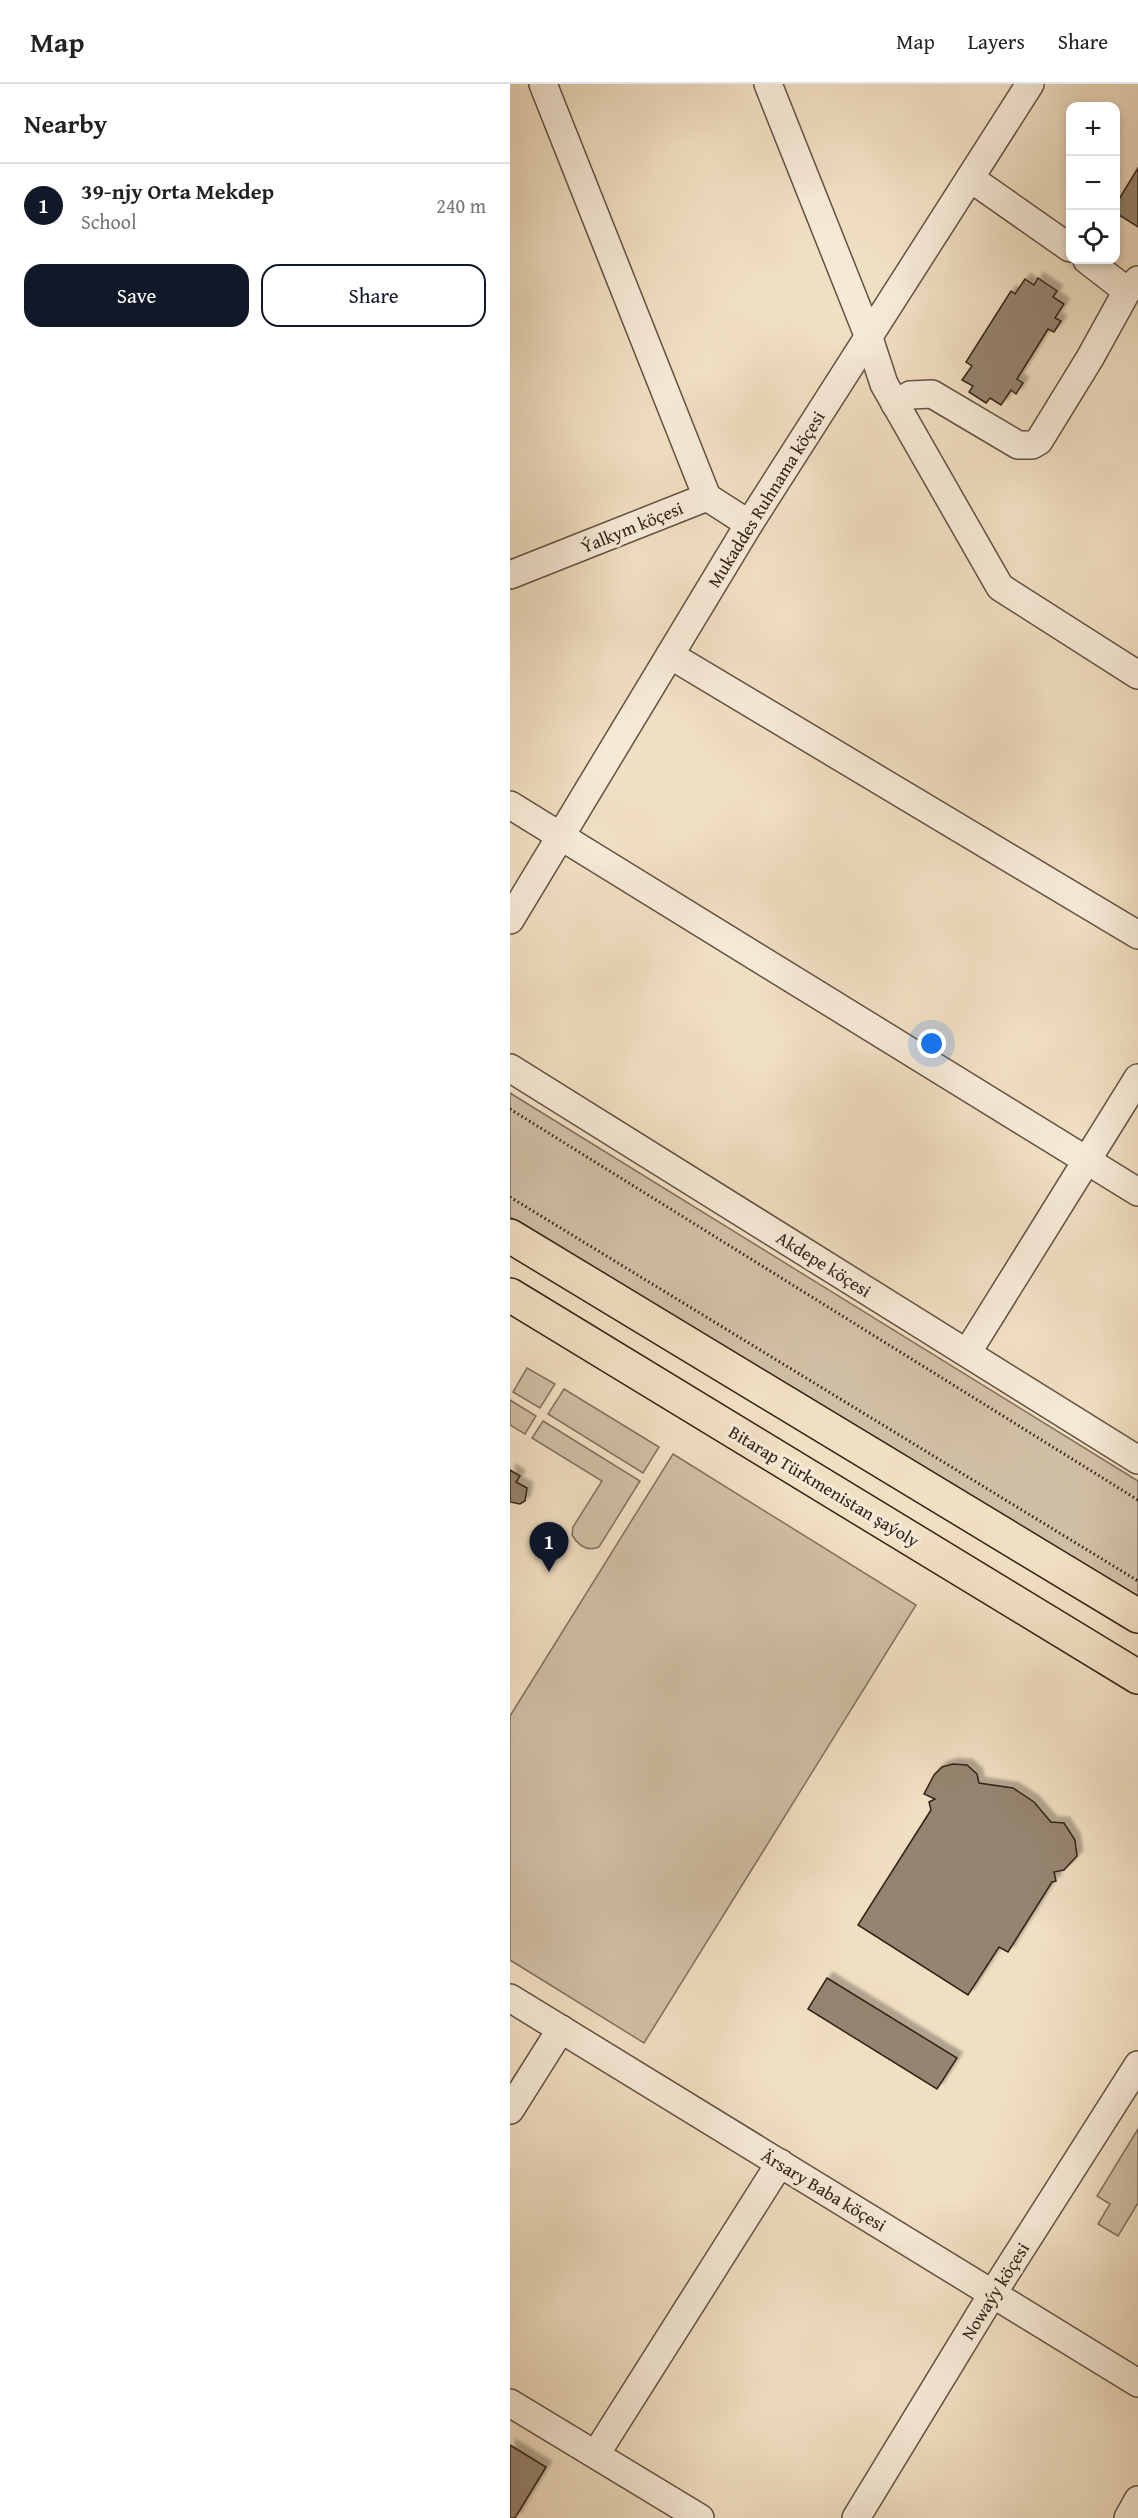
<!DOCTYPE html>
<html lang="en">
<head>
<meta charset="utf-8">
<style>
  :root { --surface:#fff; --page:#f6f6f6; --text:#222; --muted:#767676; --line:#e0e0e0; --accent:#111827 }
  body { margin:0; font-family:"Gentium Book Plus",serif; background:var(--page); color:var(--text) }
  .controls { position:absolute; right:18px; top:18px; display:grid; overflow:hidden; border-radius:12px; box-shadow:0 3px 9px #0003 }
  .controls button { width:54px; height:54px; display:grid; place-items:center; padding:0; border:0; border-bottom:2px solid var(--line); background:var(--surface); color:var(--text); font:30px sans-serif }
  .you { position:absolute; left:422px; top:960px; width:21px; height:21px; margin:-15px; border:4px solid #fff; border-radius:50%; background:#1a73e8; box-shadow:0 0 0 9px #1a73e833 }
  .badge { display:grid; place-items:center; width:39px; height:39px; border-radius:50%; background:var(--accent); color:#fff; font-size:20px; font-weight:700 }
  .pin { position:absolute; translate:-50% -50px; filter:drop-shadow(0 2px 3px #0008) }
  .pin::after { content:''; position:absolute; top:32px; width:21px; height:18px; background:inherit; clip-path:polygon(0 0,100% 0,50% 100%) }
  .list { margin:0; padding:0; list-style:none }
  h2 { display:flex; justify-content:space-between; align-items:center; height:78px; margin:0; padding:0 24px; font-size:26px }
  h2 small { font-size:20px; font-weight:400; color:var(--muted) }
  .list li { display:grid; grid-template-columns:39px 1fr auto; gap:18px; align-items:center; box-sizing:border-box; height:84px; padding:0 24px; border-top:2px solid var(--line) }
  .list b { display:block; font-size:22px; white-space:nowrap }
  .list p { margin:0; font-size:20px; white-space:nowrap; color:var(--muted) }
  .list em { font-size:20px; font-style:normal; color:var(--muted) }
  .actions { display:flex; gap:12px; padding:18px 24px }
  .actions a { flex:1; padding:14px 0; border:2px solid var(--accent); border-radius:18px; text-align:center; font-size:21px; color:var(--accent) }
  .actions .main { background:var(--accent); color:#fff }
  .icon { flex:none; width:33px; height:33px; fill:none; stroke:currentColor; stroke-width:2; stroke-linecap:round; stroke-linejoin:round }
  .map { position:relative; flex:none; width:628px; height:2434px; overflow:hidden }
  header { display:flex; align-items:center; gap:36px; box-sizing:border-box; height:84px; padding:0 30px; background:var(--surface); border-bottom:2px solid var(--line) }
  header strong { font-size:28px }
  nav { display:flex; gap:33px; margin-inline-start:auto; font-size:21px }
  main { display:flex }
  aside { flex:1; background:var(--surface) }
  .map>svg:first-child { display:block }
  .green { fill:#d1bfa5; stroke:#82705e; stroke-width:1.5 }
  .building { fill:#96846f; stroke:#342216; stroke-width:1.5; filter:url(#shadow) }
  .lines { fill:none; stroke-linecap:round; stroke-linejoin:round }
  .minor-casing { stroke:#635141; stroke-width:30 }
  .major-casing { stroke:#342216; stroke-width:36 }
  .path { stroke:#342216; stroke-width:3; stroke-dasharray:1.5 3; stroke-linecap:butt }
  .minor { stroke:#f6ead7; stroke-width:27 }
  .major { stroke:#f1dfc2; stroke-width:33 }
  .labels { text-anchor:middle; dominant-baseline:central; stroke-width:6; stroke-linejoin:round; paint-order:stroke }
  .street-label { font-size:18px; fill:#342216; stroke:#f6ead7 }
</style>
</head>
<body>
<header>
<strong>Map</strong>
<nav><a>Map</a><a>Layers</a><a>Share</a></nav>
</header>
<main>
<aside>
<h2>Nearby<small></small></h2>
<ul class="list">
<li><span class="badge">1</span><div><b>39-njy Orta Mekdep</b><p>School</p></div><em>240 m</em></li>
</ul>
<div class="actions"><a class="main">Save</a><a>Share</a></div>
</aside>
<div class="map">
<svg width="628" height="2434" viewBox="0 0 628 2434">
  <defs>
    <filter id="shadow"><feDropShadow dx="5.5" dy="-5.5" stdDeviation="1.5" flood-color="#0004"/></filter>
  </defs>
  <rect width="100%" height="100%" fill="#f1dfc2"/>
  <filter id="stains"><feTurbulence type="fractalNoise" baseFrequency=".00333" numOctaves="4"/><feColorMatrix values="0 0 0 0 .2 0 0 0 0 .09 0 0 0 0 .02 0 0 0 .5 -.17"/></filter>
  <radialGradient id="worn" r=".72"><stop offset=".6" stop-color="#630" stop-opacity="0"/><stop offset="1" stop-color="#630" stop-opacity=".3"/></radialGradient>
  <!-- green -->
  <g class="green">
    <path d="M0,1009L628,1397V1518L0,1133Z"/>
    <path d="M17,1284L45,1300L30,1324L3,1308Z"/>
    <path d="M54,1305L149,1363L133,1389L38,1330Z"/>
    <path d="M0,1316L26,1332L15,1350L0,1341Z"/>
    <path d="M33,1337L130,1397L89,1463C77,1468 68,1461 62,1451L63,1443L92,1397L22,1354Z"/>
    <path d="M163,1370L406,1521L134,1959L0,1876V1632Z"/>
    <path d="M628,2045V2119L608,2152L588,2140L600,2120L587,2112Z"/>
  </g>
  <!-- building -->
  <g class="building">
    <path d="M628,84V143L606,129V120Z"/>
    <path d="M528,194L547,207L543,213L554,220L545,234L551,237L544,248L538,245L507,295L513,299L506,310L501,306L491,321L480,314L476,319L459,308L463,302L452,296L462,282L456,278L501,207L505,210L515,195L524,201Z"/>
    <path d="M0,1386L10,1392L6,1398L17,1404L15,1417L10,1420L0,1418Z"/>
    <path d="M443,1680L457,1681L467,1690L469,1699L503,1704L524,1718L541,1738L554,1739L565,1756L567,1772L554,1786L544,1788L546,1797L542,1798L498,1868L489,1863L458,1911L348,1841L421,1726L419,1718L425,1715L414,1710L424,1691L432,1683Z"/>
    <path d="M317,1894L447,1974L427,2005L298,1925Z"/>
    <path d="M0,2361L36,2383L5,2434H0Z"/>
  </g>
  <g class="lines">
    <!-- minor casing -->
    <g class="minor-casing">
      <g id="minor">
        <path d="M33,0L197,413"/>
        <path d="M258,0L358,251L374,300L490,503L628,591"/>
        <path d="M460,94L560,164"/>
        <path d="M577,176L617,207L628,196"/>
        <path d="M385,320L400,311L422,310L508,361H522L529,357L580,274L617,207"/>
        <path d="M0,491L197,413L239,440"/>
        <path d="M160,571L628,851"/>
        <path d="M0,721L628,1108"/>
        <path d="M0,836L239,440L520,0"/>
        <path d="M0,984L628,1376"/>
        <path d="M457,1269L628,994"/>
        <path d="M0,1914L628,2299"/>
        <path d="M0,2026L51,1945"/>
        <path d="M0,2319L190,2434"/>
        <path d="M86,2370L270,2079"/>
        <path d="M346,2434L483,2209L628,1981"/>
        <path d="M618,2434L628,2416"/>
      </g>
    </g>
    <!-- major casing -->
    <g class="major-casing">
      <g id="major">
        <path d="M0,1152L628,1532"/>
        <path d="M0,1211L628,1593"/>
      </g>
    </g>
    <!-- path -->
    <g class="path">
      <path d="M0,1025L628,1416"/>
      <path d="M0,1113L628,1497"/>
    </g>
    <!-- minor -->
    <use href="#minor" class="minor"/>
    <!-- major -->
    <use href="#major" class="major"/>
  </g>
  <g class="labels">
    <!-- street labels -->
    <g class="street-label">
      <text transform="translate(256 415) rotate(-58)">Mukaddes Ruhnama köçesi</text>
      <text transform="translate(122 443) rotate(-22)">Ýalkym köçesi</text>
      <text transform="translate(314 1180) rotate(32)">Akdepe köçesi</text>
      <text transform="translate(314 1402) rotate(31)">Bitarap Türkmenistan şaýoly</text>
      <text transform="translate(314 2106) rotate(31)">Ärsary Baba köçesi</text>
      <text transform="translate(485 2207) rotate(-58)">Nowaýy köçesi</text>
    </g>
  </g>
  <rect width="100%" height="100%" filter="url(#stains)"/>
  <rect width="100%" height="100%" fill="url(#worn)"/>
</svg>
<div class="controls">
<button>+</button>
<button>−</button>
<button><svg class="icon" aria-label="locate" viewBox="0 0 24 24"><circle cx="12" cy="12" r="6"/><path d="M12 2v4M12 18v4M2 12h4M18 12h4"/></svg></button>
</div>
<div class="you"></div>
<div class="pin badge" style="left:39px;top:1488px">1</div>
</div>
</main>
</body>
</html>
